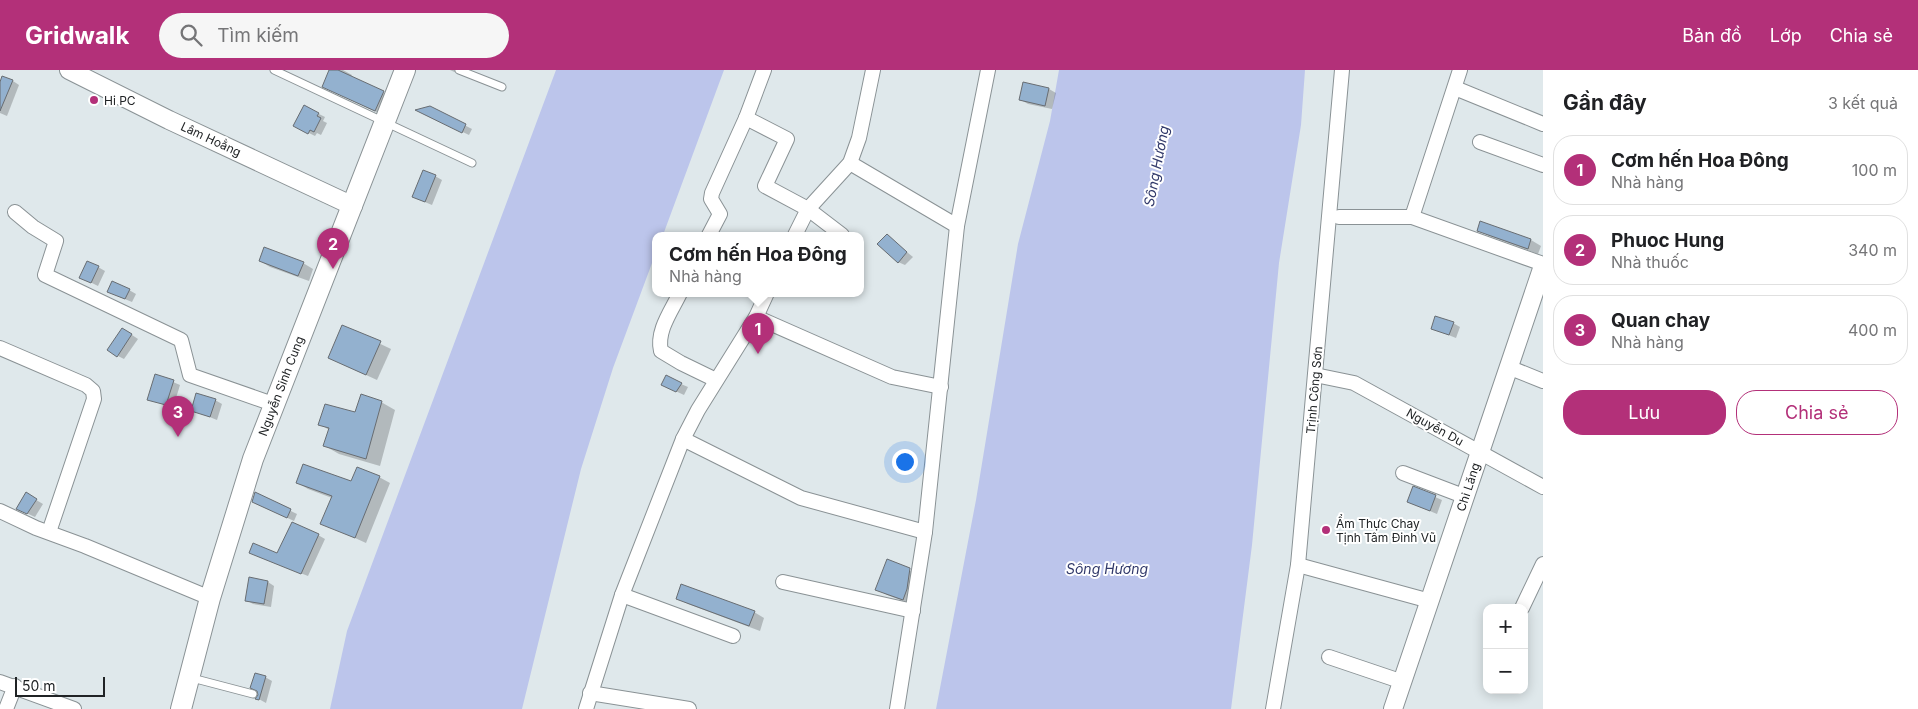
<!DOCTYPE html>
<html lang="vi">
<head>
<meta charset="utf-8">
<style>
  :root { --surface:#fff; --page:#f6f6f6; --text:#202124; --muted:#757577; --line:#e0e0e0; --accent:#b33079 }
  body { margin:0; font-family:Inter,sans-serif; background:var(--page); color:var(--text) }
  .controls { position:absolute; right:15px; bottom:15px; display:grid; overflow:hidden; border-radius:10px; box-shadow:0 2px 12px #0003 }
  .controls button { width:45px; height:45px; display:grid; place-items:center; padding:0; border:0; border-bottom:1px solid var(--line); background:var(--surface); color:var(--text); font:25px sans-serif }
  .scale { position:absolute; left:15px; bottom:12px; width:90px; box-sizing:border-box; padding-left:5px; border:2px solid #202325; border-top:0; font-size:14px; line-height:18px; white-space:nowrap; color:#202325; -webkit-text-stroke:4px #fff; paint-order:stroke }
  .you { position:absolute; left:904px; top:391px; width:18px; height:18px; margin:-12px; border:4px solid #fff; border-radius:50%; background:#1a73e8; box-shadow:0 0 0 8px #1a73e833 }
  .badge { display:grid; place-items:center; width:32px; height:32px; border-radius:50%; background:var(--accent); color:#fff; font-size:16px; font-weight:700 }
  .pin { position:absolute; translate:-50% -41px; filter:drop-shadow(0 1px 2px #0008) }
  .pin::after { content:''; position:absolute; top:26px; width:18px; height:15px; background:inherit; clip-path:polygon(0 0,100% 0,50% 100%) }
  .popup { position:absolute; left:652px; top:162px; width:212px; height:65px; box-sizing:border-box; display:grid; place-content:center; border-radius:10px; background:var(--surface); filter:drop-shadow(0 1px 4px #0005); font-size:16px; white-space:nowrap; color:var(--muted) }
  .popup b { font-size:19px; color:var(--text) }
  .popup::after { content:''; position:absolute; left:50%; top:100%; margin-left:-10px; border:10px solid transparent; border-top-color:var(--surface) }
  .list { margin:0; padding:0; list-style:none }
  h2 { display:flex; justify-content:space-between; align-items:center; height:65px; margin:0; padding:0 20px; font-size:21px }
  h2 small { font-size:16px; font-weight:400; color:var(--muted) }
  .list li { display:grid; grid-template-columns:32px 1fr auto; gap:15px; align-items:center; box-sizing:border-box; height:70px; margin:0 10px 10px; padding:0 10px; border:1px solid var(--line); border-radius:20px }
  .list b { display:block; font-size:19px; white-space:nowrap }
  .list p { margin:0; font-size:16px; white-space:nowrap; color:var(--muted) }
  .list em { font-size:16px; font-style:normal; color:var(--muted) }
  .actions { display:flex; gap:10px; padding:15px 20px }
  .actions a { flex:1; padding:11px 0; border:1px solid var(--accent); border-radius:20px; text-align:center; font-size:18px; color:var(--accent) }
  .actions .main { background:var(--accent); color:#fff }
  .icon { flex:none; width:28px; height:28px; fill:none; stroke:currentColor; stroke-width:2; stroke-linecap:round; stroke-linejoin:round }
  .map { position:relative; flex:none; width:1543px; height:639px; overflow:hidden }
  header { display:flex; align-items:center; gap:30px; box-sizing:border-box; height:70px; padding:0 25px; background:var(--accent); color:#fff }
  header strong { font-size:24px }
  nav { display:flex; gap:28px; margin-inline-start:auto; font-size:18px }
  .search { width:350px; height:45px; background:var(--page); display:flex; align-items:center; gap:12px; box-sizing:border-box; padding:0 18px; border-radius:28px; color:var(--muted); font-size:19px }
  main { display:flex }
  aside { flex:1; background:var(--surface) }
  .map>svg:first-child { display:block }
  .water { fill:#bcc5eb }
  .shadow { fill:#0003 }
  .building { fill:#93b1cf; stroke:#686d72 }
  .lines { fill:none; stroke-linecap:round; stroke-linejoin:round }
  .service-casing { stroke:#8a9295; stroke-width:9 }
  .minor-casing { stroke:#8a9295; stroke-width:16 }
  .tertiary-casing { stroke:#8a9295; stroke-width:20 }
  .secondary-casing { stroke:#8a9295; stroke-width:22 }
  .service { stroke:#fff; stroke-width:7 }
  .minor { stroke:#fff; stroke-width:14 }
  .tertiary { stroke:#fff; stroke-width:18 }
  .secondary { stroke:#fff; stroke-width:20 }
  .poi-dot { fill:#b33079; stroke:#fff; stroke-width:2 }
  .labels { text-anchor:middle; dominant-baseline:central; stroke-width:4; stroke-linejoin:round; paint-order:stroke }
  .poi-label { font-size:12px; fill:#202325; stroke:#fff; text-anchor:start }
  .street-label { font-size:12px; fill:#202325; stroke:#fff }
  .water-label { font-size:14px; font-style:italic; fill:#323a6b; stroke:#fff }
</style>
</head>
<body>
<header>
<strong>Gridwalk</strong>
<div class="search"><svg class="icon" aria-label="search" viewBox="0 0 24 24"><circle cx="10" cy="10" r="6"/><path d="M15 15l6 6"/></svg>Tìm kiếm</div>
<nav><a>Bản đồ</a><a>Lớp</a><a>Chia sẻ</a></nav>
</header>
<main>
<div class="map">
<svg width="1543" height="639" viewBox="0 0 1543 639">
  <rect width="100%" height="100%" fill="#dfe8eb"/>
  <!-- water -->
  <g class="water">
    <path d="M556,0H724L663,165H656L655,185L613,298L581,399L522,639H330L347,561Z"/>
    <path d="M1059,0H1305L1301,55L1279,193L1252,475L1231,639H936L976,430L1018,174L1050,51Z"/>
  </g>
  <!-- shadow -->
  <g class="shadow">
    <path d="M330,0H343L352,5L351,7L393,28L384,46L333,21Z"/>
    <path d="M450,0H463L461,5Z"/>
    <path d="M13,11L19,15L7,46L0,43V15Z"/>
    <path d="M1024,14L1049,19L1056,23L1052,39L1028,34L1021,30Z"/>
    <path d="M305,37L325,47L323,51L327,53L321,65L317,63L315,66L295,56Z"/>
    <path d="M429,37L472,59L469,65L423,43Z"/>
    <path d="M435,106L442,110L432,135L420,130Z"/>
    <path d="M1481,153L1531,170L1541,176L1538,184L1489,166L1478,160Z"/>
    <path d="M887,166L913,187L905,195L898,192Z"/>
    <path d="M260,191L303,193L313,199L309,211L270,197Z"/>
    <path d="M98,197L105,201L98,216L88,211Z"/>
    <path d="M129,220L136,224L132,232L115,225Z"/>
    <path d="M1453,253L1460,257L1456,268L1433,259Z"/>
    <path d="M343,256L391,279L377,310L329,288Z"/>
    <path d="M129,263L138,269L124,289L118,286Z"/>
    <path d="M173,312L180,315L173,338L149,329Z"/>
    <path d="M681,314L688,317L684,325L669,318Z"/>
    <path d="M215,330L222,334L217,350L192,340Z"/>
    <path d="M381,332L395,340L380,396L339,384L325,376L329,360L320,354L356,344Z"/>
    <path d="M379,407L390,413L366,473L322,453L332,428L308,419L298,413H352Z"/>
    <path d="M1414,418L1442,430L1437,444L1408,432Z"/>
    <path d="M26,424L43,434L35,447L24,442Z"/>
    <path d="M256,424L297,444L294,451L260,435Z"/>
    <path d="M318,465L325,469L308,506L257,486L278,485Z"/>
    <path d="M887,491L920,505L914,535L887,525L877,519Z"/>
    <path d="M268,512L274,516L271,537L253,534L246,530Z"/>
    <path d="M677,528L754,542L764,548L760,561L688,534Z"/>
    <path d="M265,607L272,611L266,633L257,628Z"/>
  </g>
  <!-- building -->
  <g class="building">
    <path d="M329,0H338L384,21L375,41L322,17Z"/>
    <path d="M2,6L13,10L0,41V12Z"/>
    <path d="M1023,12L1049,18L1045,36L1019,30Z"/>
    <path d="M304,35L319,43L317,46L321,48L314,62L310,60L308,64L293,56Z"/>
    <path d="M430,36L466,54L462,63L415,40Z"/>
    <path d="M423,100L436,105L425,132L412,127Z"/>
    <path d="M1480,151L1531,169L1528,179L1477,161Z"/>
    <path d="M887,164L907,182L898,193L877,174Z"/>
    <path d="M264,177L304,192L298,206L259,191Z"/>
    <path d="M87,191L99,196L91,213L79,208Z"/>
    <path d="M112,211L130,219L125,229L107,222Z"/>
    <path d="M1435,246L1454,252L1449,265L1431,259Z"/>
    <path d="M342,255L381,271L366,305L328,288Z"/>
    <path d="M122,258L132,264L117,287L107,280Z"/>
    <path d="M155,304L174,310L166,335L147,330Z"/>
    <path d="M666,305L682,313L676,322L661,315Z"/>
    <path d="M196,323L216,329L210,347L191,341Z"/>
    <path d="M361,324L382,331L366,389L323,376L329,358L318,355L325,334L355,342Z"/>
    <path d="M303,394L351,411L357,397L380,406L355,468L320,454L332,426L296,413Z"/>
    <path d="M1413,416L1436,425L1430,441L1407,432Z"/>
    <path d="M26,422L37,429L27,444L16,439Z"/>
    <path d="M255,422L291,439L287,448L252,432Z"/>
    <path d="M292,452L319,464L301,504L249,483L253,473L277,483Z"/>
    <path d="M887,489L910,498L907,519L903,530L875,520Z"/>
    <path d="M249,507L268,511L264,534L245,531Z"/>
    <path d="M681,514L755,541L749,556L676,529Z"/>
    <path d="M255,603L266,606L259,630L255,629L258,625L257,621L250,618Z"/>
  </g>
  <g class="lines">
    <!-- service casing -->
    <g class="service-casing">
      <g id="service">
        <path d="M274,0L472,93"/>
        <path d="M459,0L502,17"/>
        <path d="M192,608L253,624"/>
      </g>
    </g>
    <!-- minor casing -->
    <g class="minor-casing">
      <g id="minor">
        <path d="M1455,18L1543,54"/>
        <path d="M746,48L787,69L765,116L808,139L842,165"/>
        <path d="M1480,72L1543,95"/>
        <path d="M850,93L957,156"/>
        <path d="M15,142L33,157L56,171L45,205L181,270L190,305L273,334"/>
        <path d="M1339,147H1412L1543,194"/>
        <path d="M1412,147L1460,0"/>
        <path d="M709,165L720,144L711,129L712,123L746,48L764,0"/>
        <path d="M795,165L808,139L850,93L859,68L873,0"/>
        <path d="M680,223C672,240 656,261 661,281L681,293L716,310"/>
        <path d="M756,247L892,307L941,317"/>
        <path d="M0,278L86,315L93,321L94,329L49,462"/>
        <path d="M1508,297L1543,311"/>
        <path d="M1315,305L1354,313L1543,417"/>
        <path d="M683,369L801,428L925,462"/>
        <path d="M1403,403L1466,427"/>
        <path d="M0,441L36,458L85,476L210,528"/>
        <path d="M1298,495L1430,531"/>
        <path d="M783,512L913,541"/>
        <path d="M622,525L733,566"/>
        <path d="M1522,538L1543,494"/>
        <path d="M1329,587L1403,612"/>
        <path d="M0,612L74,639"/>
        <path d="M590,623L689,639"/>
        <path d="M6,639L15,616"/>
        <path d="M586,639L622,525L683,369L698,340L756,247L767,223"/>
        <path d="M897,639L925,462L957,156L988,0"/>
        <path d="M1273,639L1298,495L1342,0"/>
      </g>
    </g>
    <!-- tertiary casing -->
    <g class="tertiary-casing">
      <g id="tertiary">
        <path d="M69,0L169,50L353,136"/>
        <path d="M1393,639L1543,196"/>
      </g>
    </g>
    <!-- secondary casing -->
    <g class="secondary-casing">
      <path id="secondary" d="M181,639L210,528L253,389L405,0"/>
    </g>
    <!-- service -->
    <use href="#service" class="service"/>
    <!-- minor -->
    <use href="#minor" class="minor"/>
    <!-- tertiary -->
    <use href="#tertiary" class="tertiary"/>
    <!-- secondary -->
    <use href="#secondary" class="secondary"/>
  </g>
  <!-- markers -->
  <g class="poi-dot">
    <circle cx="94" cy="30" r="5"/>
    <circle cx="1326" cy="460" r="5"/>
  </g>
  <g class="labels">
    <!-- poi labels -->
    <g class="poi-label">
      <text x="104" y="30">Hi PC</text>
      <text x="1336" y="453">Ẩm Thực Chay<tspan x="1336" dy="14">Tịnh Tâm Đinh Vũ</tspan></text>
    </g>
    <!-- street labels -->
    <g class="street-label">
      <text transform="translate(211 69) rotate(25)">Lâm Hoằng</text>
      <text transform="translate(281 316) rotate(-69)">Nguyễn Sinh Cung</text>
      <text transform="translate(1314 320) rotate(-85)">Trịnh Công Sơn</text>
      <text transform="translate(1435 357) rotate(29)">Nguyễn Du</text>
      <text transform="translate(1468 417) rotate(-72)">Chi Lăng</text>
    </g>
    <!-- water labels -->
    <g class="water-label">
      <text transform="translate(1156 96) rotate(-79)">Sông Hương</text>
      <text x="1107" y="498">Sông Hương</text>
    </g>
  </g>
</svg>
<div class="controls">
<button>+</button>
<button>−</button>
</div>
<div class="scale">50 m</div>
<div class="you"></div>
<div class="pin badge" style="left:758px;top:284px">1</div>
<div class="popup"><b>Cơm hến Hoa Đông</b>Nhà hàng</div>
<div class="pin badge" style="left:333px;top:199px">2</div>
<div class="pin badge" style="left:178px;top:367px">3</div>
</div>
<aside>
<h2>Gần đây<small>3 kết quả</small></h2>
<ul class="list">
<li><span class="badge">1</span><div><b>Cơm hến Hoa Đông</b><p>Nhà hàng</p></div><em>100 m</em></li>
<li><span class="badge">2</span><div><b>Phuoc Hung</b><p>Nhà thuốc</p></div><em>340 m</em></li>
<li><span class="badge">3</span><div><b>Quan chay</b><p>Nhà hàng</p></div><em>400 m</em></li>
</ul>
<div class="actions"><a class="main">Lưu</a><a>Chia sẻ</a></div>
</aside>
</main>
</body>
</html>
